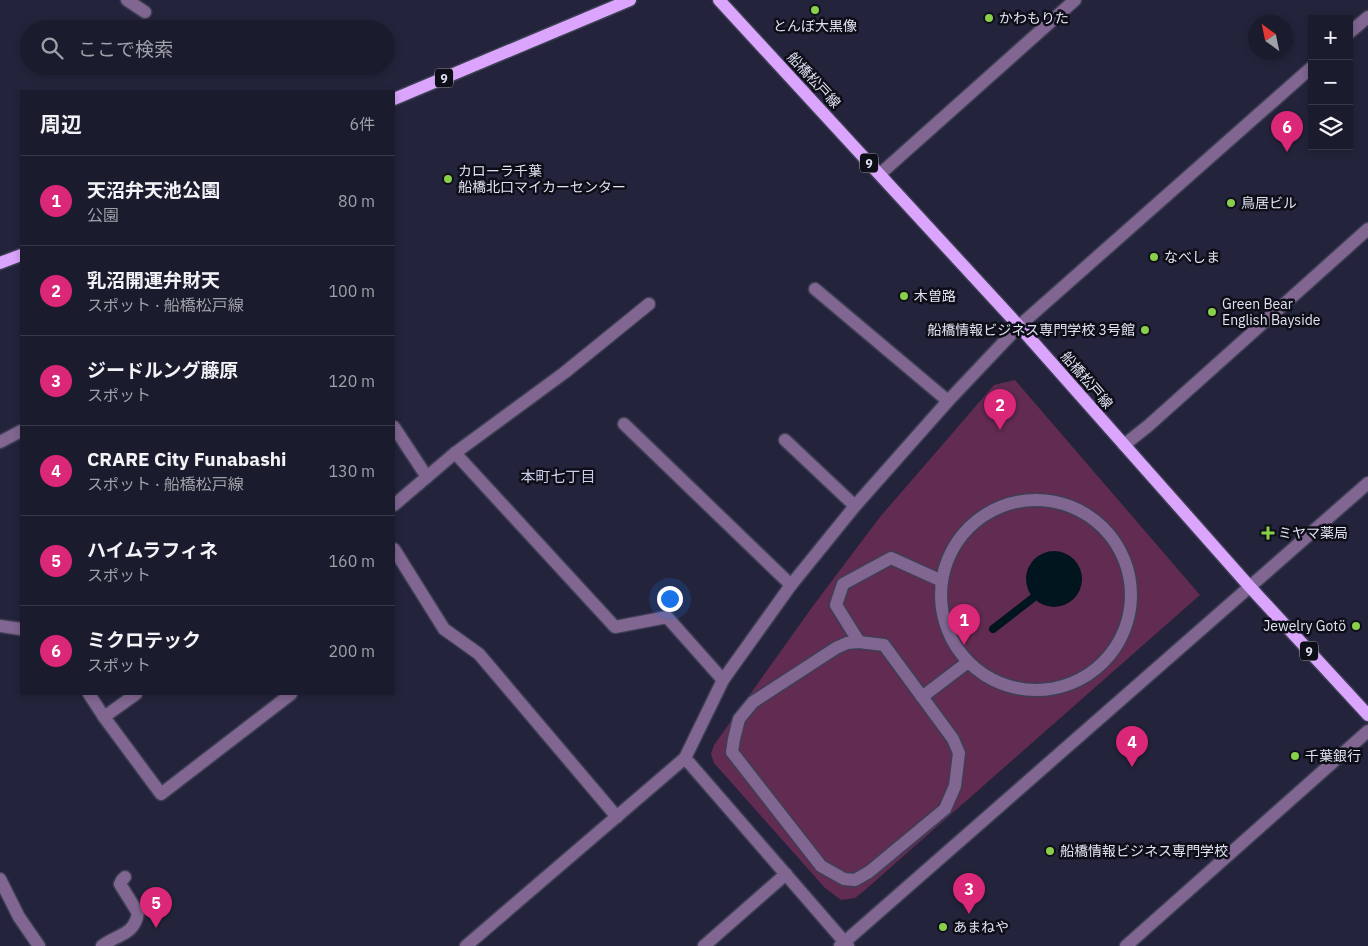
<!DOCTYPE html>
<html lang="ja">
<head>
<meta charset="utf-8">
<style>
  :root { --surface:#1a1b2c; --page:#232434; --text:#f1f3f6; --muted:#9fa1a9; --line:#383948; --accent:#db2777 }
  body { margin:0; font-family:"IBM Plex Sans","Noto Sans JP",sans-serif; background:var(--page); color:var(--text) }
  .controls { position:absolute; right:15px; top:15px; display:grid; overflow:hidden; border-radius:0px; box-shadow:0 2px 8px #0003 }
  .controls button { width:45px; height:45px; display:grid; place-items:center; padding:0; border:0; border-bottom:1px solid var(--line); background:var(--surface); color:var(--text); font:25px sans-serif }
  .compass { position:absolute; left:1248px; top:15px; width:45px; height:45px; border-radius:50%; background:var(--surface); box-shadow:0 2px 8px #0003; rotate:327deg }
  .you { position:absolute; left:669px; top:598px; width:18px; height:18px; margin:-12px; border:4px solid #fff; border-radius:50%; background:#1a73e8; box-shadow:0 0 0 8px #1a73e833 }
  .badge { display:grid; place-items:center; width:32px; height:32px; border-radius:50%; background:var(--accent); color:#fff; font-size:16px; font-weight:700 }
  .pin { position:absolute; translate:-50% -41px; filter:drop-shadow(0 1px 2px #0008) }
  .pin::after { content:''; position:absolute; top:26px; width:18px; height:15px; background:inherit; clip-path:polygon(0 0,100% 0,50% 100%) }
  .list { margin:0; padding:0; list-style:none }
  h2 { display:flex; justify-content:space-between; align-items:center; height:65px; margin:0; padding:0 20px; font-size:21px }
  h2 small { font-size:16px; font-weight:400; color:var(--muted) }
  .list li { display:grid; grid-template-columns:32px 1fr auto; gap:15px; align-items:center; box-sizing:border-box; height:90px; padding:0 20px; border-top:1px solid var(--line) }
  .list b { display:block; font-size:19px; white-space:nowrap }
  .list p { margin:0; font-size:16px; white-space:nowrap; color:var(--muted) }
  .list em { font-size:16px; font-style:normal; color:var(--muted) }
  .icon { flex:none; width:28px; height:28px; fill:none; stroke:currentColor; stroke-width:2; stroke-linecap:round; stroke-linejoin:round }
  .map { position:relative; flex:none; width:1368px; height:946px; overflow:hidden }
  .search { position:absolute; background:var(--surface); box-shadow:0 2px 8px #0003; left:20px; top:20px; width:375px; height:55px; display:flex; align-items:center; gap:12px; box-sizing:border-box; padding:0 18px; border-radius:28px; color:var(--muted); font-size:19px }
  .panel { position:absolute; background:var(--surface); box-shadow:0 2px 8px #0003; left:20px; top:90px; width:375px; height:605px; border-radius:0px }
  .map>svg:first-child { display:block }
  .green { fill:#622b51 }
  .water { fill:#00151e }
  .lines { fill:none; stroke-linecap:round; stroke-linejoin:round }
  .stream { stroke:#00151e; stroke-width:8 }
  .minor-casing { stroke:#3d3f54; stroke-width:15 }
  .major-casing { stroke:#3d3f54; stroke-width:15 }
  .minor { stroke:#806691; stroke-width:12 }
  .major { stroke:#dba5fe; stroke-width:12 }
  .poi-dot { fill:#88cf4a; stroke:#0e0e19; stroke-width:2 }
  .labels { text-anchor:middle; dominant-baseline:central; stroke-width:5; stroke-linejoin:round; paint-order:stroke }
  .shield { fill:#0e0e19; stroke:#a1a2b0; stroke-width:1 }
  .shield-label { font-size:12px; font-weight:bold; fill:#e0e2f1 }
  .poi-label { font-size:14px; fill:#e0e2f1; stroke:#0e0e19; text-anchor:start }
  .street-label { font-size:14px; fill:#e0e2f1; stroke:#0e0e19 }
  .neighbourhood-label { font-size:15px; fill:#cbcdec; stroke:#0e0e19 }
</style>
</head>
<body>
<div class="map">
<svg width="1368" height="946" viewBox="0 0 1368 946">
  <rect width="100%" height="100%" fill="#23243b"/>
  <!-- green -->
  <path class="green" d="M1015,380L1200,595L865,890L855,898L841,900L825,888L714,763L711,754L714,745L813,606L880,517L994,385Z"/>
  <!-- water -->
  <circle class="water" cx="1054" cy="579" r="28"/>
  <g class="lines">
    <!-- stream -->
    <path class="stream" d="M993,629L1033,598"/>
    <!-- minor casing -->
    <g class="minor-casing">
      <g id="minor">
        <path d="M127,0L145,12"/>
        <path d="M1349,33L1368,17"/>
        <path d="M880,174L1075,0"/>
        <path d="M815,289L948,401"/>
        <path d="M624,424L791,585"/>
        <path d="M394,427L427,477"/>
        <path d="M785,440L855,506"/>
        <path d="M0,442L21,431"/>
        <path d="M1124,445L1148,426L1368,229"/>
        <path d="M455,453L564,373L649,304"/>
        <circle cx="1036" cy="595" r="95"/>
        <path d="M394,505L455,453L615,627L667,617L723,680"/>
        <path d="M394,549L444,629L479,654L617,817"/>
        <path d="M0,626L21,629"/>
        <path d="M859,642L884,645L953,739L959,753L955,786L945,809L869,872L855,880L844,879L821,866L732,752L734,739L739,719L753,702L836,648L847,643Z"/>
        <path d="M859,642L836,605L843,584L891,558L942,581"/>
        <path d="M89,694L104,717L161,794L291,694"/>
        <path d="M922,697L968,662"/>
        <path d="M104,717L136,694"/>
        <path d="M685,758L848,946"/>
        <path d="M0,879L19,917L39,946"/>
        <path d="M102,946C117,934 134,936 138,913L120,884L122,880L125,877"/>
        <path d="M466,946L685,758L723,680L791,585L855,506L948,401L1019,326L1312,67"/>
        <path d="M704,946L786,874"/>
        <path d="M840,946L1368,483"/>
        <path d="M1126,946L1368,731"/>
      </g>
    </g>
    <!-- major casing -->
    <g class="major-casing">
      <g id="major">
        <path d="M719,0L1019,326L1250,587L1368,715"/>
        <path d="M394,99L630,0"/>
        <path d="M0,263L21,255"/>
      </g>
    </g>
    <!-- minor -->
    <use href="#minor" class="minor"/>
    <!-- major -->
    <use href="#major" class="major"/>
  </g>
  <!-- markers -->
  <g class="poi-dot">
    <circle cx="815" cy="10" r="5"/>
    <circle cx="989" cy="18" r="5"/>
    <circle cx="448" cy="179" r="5"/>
    <circle cx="1231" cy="203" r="5"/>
    <circle cx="1154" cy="257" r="5"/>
    <circle cx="904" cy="296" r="5"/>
    <circle cx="1212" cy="312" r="5"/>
    <circle cx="1145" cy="330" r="5"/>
    <path d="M1265.5 525.5h5v5h5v5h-5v5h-5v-5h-5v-5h5z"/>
    <circle cx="1356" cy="626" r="5"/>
    <circle cx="1295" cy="756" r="5"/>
    <circle cx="1050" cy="851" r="5"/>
    <circle cx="943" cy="927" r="5"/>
  </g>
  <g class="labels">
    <!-- shield labels -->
    <g class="shield">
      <rect x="435" y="68.5" width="18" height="19" rx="4"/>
      <rect x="860" y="153.5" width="18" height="19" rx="4"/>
      <rect x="1300" y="641.5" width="18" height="19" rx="4"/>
    </g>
    <g class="shield-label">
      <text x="444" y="78">9</text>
      <text x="869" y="163">9</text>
      <text x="1309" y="651">9</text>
    </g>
    <!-- poi labels -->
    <g class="poi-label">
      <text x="999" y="18">かわもりた</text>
      <text x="815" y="26" text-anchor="middle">とんぼ大黒像</text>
      <text x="458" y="171">カローラ千葉<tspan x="458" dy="16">船橋北口マイカーセンター</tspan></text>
      <text x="1241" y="203">鳥居ビル</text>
      <text x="1164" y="257">なべしま</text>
      <text x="914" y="296">木曽路</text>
      <text x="1222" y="304">Green Bear<tspan x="1222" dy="16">English Bayside</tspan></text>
      <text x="1135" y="330" text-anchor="end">船橋情報ビジネス専門学校 3号館</text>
      <text x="1278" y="533">ミヤマ薬局</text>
      <text x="1346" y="626" text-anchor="end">Jewelry Gotö</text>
      <text x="1305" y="756">千葉銀行</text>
      <text x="1060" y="851">船橋情報ビジネス専門学校</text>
      <text x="953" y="927">あまねや</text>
    </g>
    <!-- street labels -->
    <g class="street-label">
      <text transform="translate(814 80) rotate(47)">船橋松戸線</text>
      <text transform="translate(1087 380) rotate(49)">船橋松戸線</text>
    </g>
    <!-- neighbourhood labels -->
    <g class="neighbourhood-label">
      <text x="558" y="476">本町七丁目</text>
    </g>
  </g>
</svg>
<div class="controls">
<button>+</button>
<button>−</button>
<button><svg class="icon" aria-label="layers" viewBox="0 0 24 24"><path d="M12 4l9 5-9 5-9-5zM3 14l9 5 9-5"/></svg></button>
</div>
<svg class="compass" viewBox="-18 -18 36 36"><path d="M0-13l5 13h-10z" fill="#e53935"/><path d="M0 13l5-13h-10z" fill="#9fa1a9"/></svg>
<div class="you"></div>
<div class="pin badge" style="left:964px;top:645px">1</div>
<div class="pin badge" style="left:1000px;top:430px">2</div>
<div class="pin badge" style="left:969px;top:914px">3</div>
<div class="pin badge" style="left:1132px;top:767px">4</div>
<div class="pin badge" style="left:156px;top:928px">5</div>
<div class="pin badge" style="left:1287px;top:152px">6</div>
<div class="search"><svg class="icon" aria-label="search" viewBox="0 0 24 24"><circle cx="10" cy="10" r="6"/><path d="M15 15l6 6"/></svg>ここで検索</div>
<section class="panel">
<h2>周辺<small>6件</small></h2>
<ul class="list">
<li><span class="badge">1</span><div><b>天沼弁天池公園</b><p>公園</p></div><em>80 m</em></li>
<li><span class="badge">2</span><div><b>乳沼開運弁財天</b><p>スポット · 船橋松戸線</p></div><em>100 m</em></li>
<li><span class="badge">3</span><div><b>ジードルング藤原</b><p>スポット</p></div><em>120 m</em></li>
<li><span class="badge">4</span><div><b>CRARE City Funabashi</b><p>スポット · 船橋松戸線</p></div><em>130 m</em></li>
<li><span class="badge">5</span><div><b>ハイムラフィネ</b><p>スポット</p></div><em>160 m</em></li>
<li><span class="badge">6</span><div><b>ミクロテック</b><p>スポット</p></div><em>200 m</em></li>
</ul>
</section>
</div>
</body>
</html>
